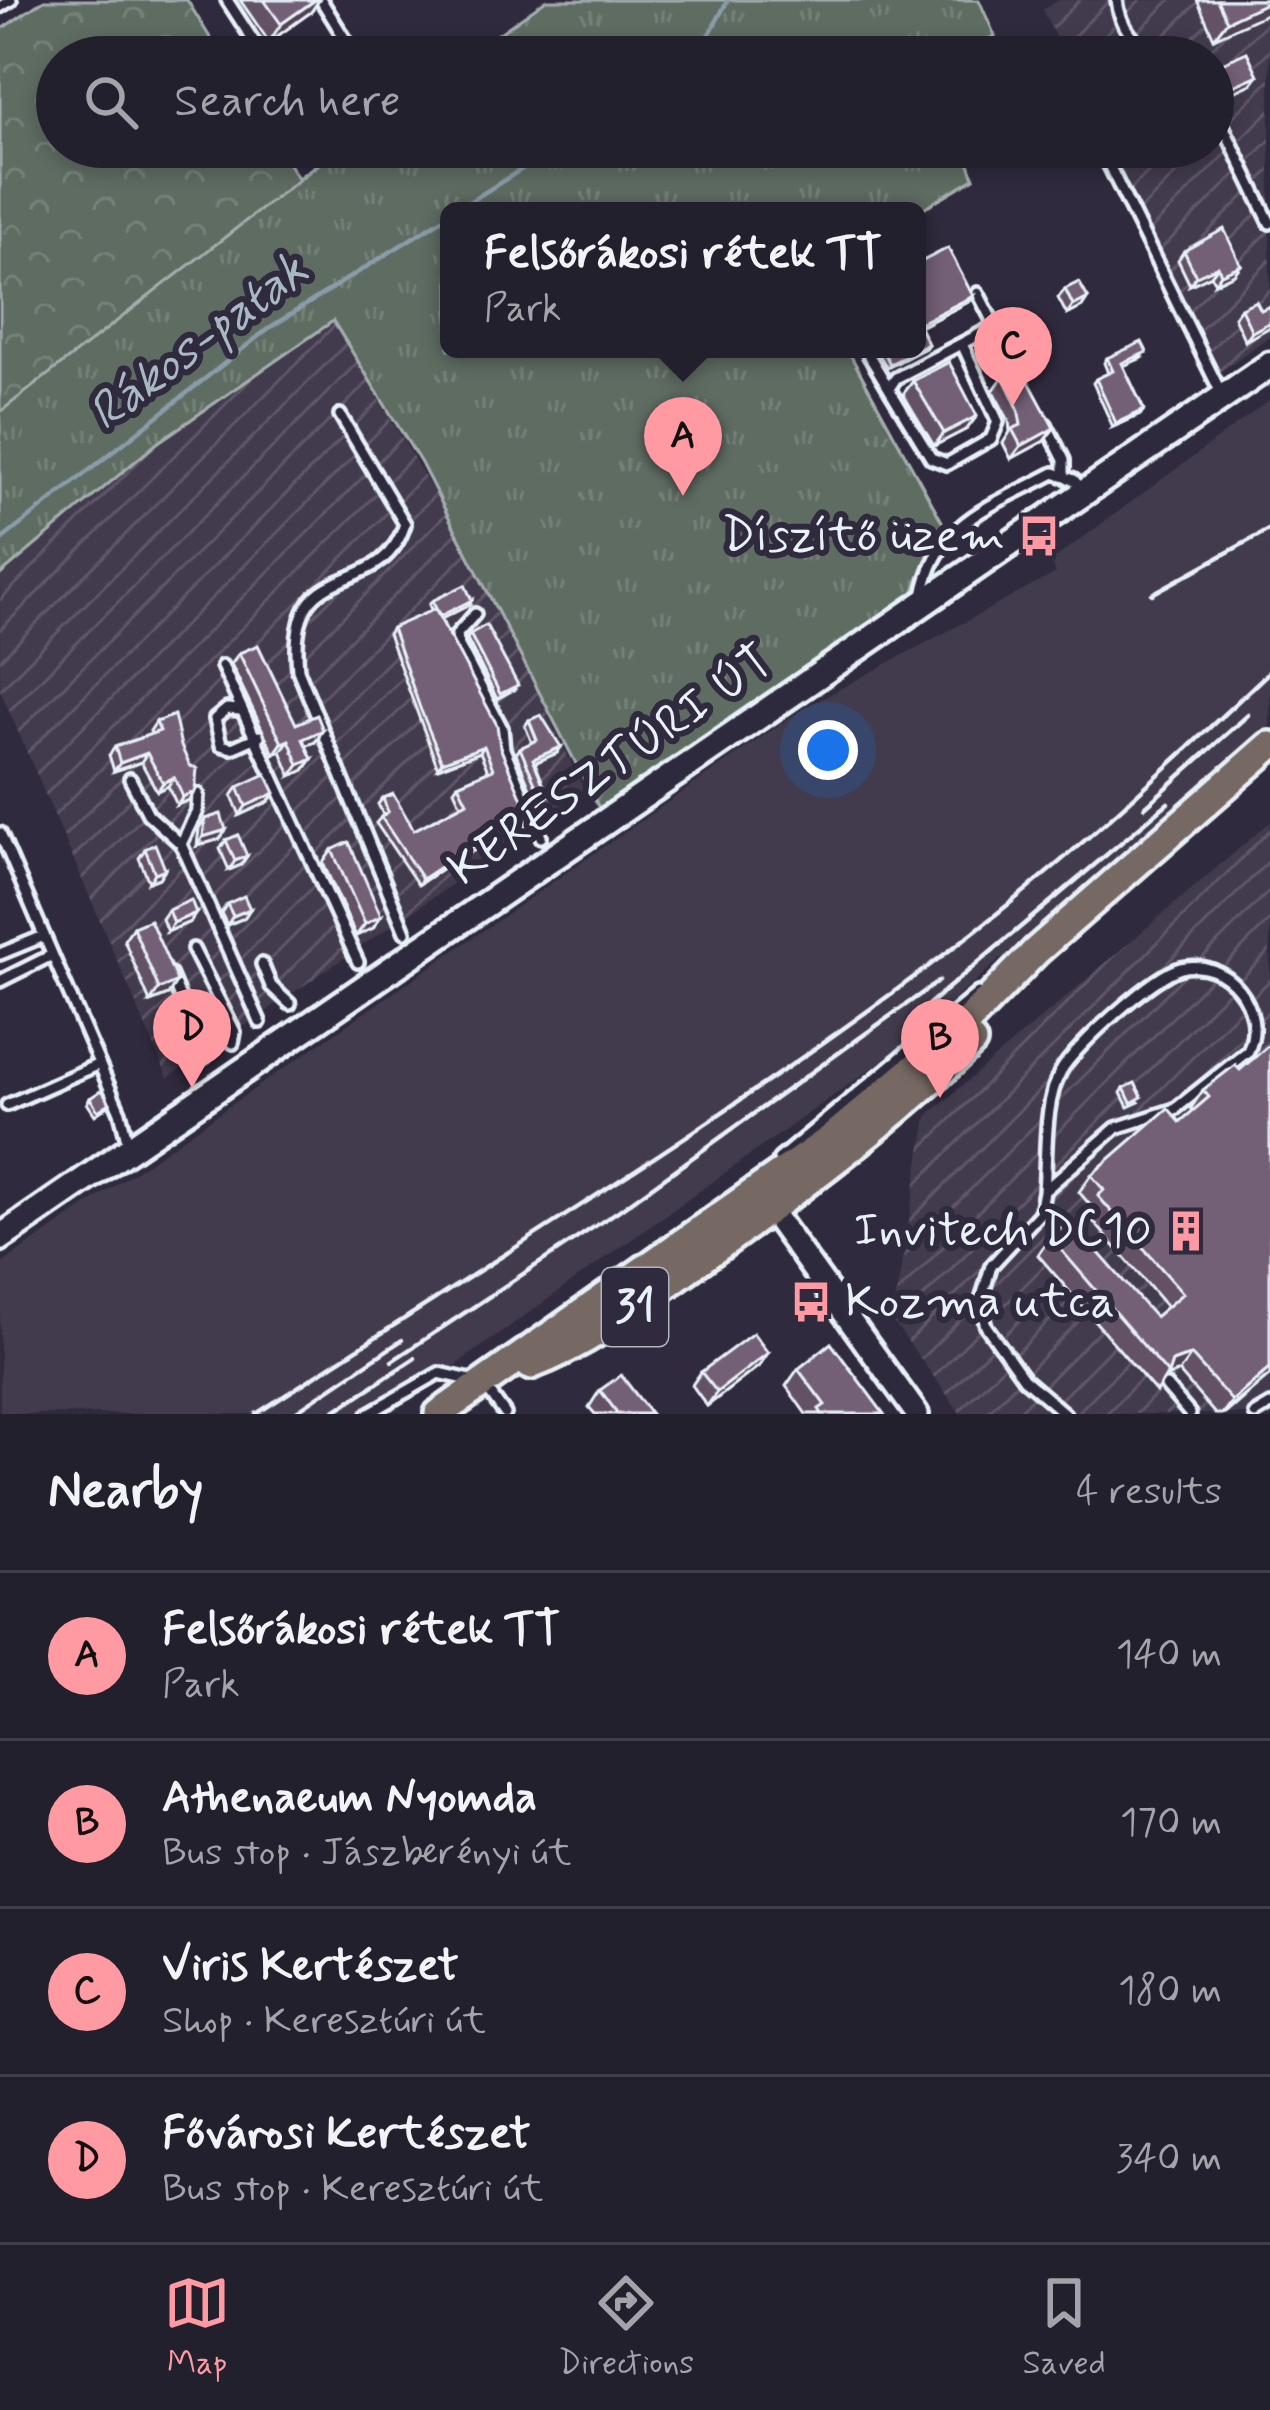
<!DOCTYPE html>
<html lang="en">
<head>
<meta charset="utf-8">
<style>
  :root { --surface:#23202e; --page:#2b2836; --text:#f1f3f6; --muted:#a3a3aa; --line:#403e4a; --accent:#ff9aa2 }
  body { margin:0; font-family:Mynerve,sans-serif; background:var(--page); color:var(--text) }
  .you { position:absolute; left:828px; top:750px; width:42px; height:42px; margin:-30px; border:9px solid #fff; border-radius:50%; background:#1a73e8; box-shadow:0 0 0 18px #1a73e833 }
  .badge { display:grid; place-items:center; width:78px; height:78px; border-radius:50%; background:var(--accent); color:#111; font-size:39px; font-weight:700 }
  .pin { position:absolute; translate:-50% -99px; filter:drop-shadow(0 3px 6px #0008) }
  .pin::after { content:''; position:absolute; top:63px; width:42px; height:36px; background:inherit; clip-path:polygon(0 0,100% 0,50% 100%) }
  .popup { position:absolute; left:440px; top:202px; width:486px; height:156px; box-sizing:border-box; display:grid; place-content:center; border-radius:18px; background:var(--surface); filter:drop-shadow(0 3px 9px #0005); font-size:39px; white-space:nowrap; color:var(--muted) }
  .popup b { font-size:45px; color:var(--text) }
  .popup::after { content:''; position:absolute; left:50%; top:100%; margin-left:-24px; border:24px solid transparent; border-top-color:var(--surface) }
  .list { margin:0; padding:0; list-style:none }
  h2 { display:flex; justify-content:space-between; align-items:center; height:156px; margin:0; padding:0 48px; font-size:51px }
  h2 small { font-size:39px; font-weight:400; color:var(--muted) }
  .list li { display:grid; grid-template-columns:78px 1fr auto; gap:36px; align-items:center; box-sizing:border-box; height:168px; padding:0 48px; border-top:3px solid var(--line) }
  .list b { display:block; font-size:45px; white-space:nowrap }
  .list p { margin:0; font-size:39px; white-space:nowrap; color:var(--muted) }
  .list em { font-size:39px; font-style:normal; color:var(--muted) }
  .icon { flex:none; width:66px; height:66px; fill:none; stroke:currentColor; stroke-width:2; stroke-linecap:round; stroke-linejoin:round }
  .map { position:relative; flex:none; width:1270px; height:1414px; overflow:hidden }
  .search { position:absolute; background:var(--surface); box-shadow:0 6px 18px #0003; left:36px; right:36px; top:36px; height:132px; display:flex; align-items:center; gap:30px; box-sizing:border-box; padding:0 42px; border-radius:66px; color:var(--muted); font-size:45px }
  .sheet { height:828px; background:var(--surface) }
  nav { display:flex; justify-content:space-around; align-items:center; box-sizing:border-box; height:168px; border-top:3px solid var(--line); background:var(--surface); font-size:33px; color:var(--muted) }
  nav a { display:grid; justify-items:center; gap:6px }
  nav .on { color:var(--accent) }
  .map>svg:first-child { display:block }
  .built { fill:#433a4e }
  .industrial { fill:url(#industrial-furrows) }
  .forest { fill:url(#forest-crowns); stroke:#a4aead; stroke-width:3 }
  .park { fill:url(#park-tufts); stroke:#a4aead; stroke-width:3 }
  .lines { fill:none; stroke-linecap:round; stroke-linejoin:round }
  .stream { stroke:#8a9ca9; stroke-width:4.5 }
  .service-casing { stroke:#e8f1f8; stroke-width:18 }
  .tertiary-casing { stroke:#e8f1f8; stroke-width:30 }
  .secondary-casing { stroke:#e8f1f8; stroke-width:33 }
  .primary-casing { stroke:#e8f1f8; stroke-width:36 }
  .service { stroke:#2f2a3d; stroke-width:9 }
  .tertiary { stroke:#2f2a3d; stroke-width:21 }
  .secondary { stroke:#2f2a3d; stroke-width:24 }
  .primary { stroke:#766964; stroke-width:27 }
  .rail { stroke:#e8f1f8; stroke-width:4.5 }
  .wall { fill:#635165; stroke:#e8f1f8; stroke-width:3 }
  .shaded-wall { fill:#504253; stroke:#e8f1f8; stroke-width:3 }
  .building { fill:#735e76; stroke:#e8f1f8; stroke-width:3 }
  .labels { text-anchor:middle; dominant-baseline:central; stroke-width:12; stroke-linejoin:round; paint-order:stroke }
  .shield { fill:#2f2a3d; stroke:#b0b5c0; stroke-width:3 }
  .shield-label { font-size:45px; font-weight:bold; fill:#e8f1f8 }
  .poi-label { font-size:48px; fill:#e8f1f8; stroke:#2f2a3d; text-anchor:end }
  .street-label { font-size:48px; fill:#e8f1f8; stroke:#2f2a3d }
  .water-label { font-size:51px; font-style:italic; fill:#a9b9c3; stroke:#2f2a3d }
</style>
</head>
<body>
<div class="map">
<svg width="1270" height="1414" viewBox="0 0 1270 1414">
  <defs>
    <pattern id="industrial-furrows" width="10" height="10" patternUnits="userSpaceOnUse" patternTransform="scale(3)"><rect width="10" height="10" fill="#433a4e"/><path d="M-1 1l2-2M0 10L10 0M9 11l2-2" fill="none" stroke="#5e5768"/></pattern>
    <pattern id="forest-crowns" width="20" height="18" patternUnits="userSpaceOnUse" patternTransform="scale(3)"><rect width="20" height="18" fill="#5f6c62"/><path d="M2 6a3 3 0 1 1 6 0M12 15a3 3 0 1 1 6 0" fill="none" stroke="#768179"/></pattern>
    <pattern id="park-tufts" width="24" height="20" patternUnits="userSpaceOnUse" patternTransform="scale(3)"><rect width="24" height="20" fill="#5f6c62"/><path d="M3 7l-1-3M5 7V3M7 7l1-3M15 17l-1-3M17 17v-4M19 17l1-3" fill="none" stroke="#768179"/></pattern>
  </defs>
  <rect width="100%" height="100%" fill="#2f2a3d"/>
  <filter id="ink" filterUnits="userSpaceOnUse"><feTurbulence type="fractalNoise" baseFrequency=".00833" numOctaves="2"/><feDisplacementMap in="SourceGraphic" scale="24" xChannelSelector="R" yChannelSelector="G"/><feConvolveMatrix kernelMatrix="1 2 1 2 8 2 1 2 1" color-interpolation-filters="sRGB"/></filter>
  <g filter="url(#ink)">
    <!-- built -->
    <path class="built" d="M1270,400V726L889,1056L387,1414H0V1265L804,708L1056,573L1051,561Z"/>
    <!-- industrial -->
    <g class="industrial">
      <path d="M1059,0H1270V336L1216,375L1109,147H1213V57H1065L1042,10Z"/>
      <path d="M333,321L469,552L586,793L168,1078L0,690V575L157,443Z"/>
      <path d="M1270,822V1414H961L892,1320L927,1116Z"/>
    </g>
    <!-- forest -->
    <path class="forest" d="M44,0H187L222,57H57V147H278L298,178L341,147H963L974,178L917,212L449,211V349H847L946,529L926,560L909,603L599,808L421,463L333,321L157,443L0,575V30Z"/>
    <!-- park -->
    <g class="park">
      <path d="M546,0H979L995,36L944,57H466Z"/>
      <path d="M341,147H963L974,178L917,212L449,211V349H847L946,529L926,560L909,603L599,808L421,463L333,321L157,443L0,575V412Z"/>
    </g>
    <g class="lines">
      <!-- stream -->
      <g class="stream">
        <path d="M697,57L728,0"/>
        <path d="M455,211L557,147"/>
        <path d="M0,541L269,328L449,215"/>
      </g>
      <!-- service casing -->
      <g class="service-casing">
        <g id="service">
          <path d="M227,0L264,57"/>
          <path d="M321,0L352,50L351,57"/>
          <path d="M1117,0C1120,26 1134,45 1158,57"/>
          <path d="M0,7L11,0"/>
          <path d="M1213,105L1270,223"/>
          <path d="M1100,147L1222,395"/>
          <path d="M978,293L1021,377"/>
          <path d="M865,349L931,458L947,464L991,439L998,422L962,344"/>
          <path d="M890,387L896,378L995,326"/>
          <path d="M340,415L405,524C380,605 286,549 298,670L405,932"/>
          <path d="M1046,424L1064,460V474"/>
          <path d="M923,596C936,520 993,506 1054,473L1074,480L1084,493"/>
          <path d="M475,614L457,634L458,644L502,728L504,749L541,837"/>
          <path d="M222,666L358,962"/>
          <path d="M240,710L227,709L215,719L221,745L232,748L259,736"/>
          <path d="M130,779L148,814L181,844"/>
          <path d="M198,794L197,811L181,844L260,1022"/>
          <path d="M0,833L120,1112L128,1144"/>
          <path d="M193,949L235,1032L233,1043"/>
          <path d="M0,954L44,936"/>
          <path d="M262,964L271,986L290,1004"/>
          <path d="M170,974L205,1057"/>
          <path d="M0,981L52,955"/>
          <path d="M7,1105L99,1064"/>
          <path d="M779,1159L978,993"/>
          <path d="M1044,1191C1047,1156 1043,1102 1061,1071C1074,1047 1155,974 1181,968C1226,957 1268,1009 1248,1051L1175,1109L1116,1128L1044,1191L1040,1213L991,1266L980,1304L986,1326L1024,1379L1065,1414"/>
          <path d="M1166,1386L1190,1414"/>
          <path d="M368,1414L439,1373L483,1383L505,1414"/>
          <path d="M1255,1414L1270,1405"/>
        </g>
      </g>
      <!-- tertiary casing -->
      <g class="tertiary-casing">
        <path id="tertiary" d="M763,1200L917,1414"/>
      </g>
      <!-- secondary casing -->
      <g class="secondary-casing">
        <path id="secondary" d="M0,1238L1270,365"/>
      </g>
      <!-- primary casing -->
      <g class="primary-casing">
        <g id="primary">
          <path d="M530,1365C594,1341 645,1299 701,1259C795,1192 888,1123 972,1042"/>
          <path d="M439,1414L833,1137L960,1029L1036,951L1270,746"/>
        </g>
      </g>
      <!-- service -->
      <use href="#service" class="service"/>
      <!-- tertiary -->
      <use href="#tertiary" class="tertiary"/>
      <!-- secondary -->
      <use href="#secondary" class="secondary"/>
      <!-- primary -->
      <use href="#primary" class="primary"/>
      <!-- rail -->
      <g class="rail">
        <path d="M1152,594L1270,529"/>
        <path d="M1145,807L1248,715"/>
        <path d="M929,1004L1168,803"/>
        <path d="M392,1361L618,1211L939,981"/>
        <path d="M256,1414C490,1262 732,1116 954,947C1065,863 1169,766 1270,671"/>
        <path d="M292,1414L402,1340"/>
        <path d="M330,1414L415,1358"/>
      </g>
    </g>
    <!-- wall -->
    <g class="wall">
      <path d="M240,0H319L311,12L269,42Z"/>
      <path d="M1197,0H1270L1214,38Z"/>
      <path d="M1222,63L1251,84L1227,95L1216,72Z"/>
      <path d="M1184,251L1241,265L1234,274L1215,283L1211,275L1190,285L1178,260Z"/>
      <path d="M917,264L973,296L970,301L920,327L928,344L925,348L887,368L876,349H917Z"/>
      <path d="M1065,289L1088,298L1082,307L1067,315L1058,298Z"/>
      <path d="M1270,306L1245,341L1234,317L1241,308L1261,310Z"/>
      <path d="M1144,357L1123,366L1144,410L1140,415L1113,427L1093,383L1096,379L1108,373L1104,363L1107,358Z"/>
      <path d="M1003,377L1054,428L1044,441L1011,459L1003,443L1010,432L1009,421L993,391Z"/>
      <path d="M913,381L967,429L934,446L903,394Z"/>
      <path d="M432,601L469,605L441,619L500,747L527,826L456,859L418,885L376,823L383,815L378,804L383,798L414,830L461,805L454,790L458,784L488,771L480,752L438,768L388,634L392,628L432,611L429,605Z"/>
      <path d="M470,634L515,689L497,699L467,639Z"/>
      <path d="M239,653L296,724L323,730L315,742L306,746L312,759L304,770L291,776L281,751L274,754L231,664Z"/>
      <path d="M529,720L561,747L557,753L535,763L548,796L544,802L537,805L516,754L520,748L532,743L525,726Z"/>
      <path d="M156,722L189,800L177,805L168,786L157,791L141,762L114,771L109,755L115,747L152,734L150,731Z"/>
      <path d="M238,787L268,802L240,815L232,796Z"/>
      <path d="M205,819L220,839L197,846L199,828Z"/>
      <path d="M226,840L247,856L241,865L229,870L220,849Z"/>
      <path d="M145,849L165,869L159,878L149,882L139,858Z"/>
      <path d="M332,850L373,928L356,936L323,863Z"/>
      <path d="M227,904L250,909L244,918L227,925L221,913Z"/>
      <path d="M168,910L196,913L190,922L167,932L162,919Z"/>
      <path d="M133,927L177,981L168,995L150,1002L124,940Z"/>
      <path d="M1235,1065L1270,1375L1225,1414H1215L1179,1372L1166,1377L1156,1392L1038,1255L1050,1237L1155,1317L1167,1307L1086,1213L1091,1206L1079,1192L1091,1175L1180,1122L1193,1111L1191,1108L1203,1090Z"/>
      <path d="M1124,1088L1139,1102L1128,1107L1121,1093Z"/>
      <path d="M90,1098L107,1107L95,1115L87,1103Z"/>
      <path d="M768,1353L759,1366L707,1406L692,1385L701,1372Z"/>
      <path d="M798,1369L884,1414H806L786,1386Z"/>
      <path d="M600,1390L651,1414H595L589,1407Z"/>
    </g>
    <!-- shaded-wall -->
    <g class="shaded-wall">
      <path d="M315,0H319L311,12L269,42L281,24Z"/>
      <path d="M1270,1V12L1214,38L1227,21Z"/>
      <path d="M1258,75L1251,84L1227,95L1233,86Z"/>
      <path d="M1241,265L1234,274L1215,283L1221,274Z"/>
      <path d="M1218,266L1211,275L1190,285L1196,276Z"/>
      <path d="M973,296L970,301L917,328L918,324Z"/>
      <path d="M1088,298L1082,307L1067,315L1073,306Z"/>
      <path d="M1270,322V327L1245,341L1252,332Z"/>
      <path d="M928,344L925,348L887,368L890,364Z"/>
      <path d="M1144,410L1140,415L1113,427L1116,423Z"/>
      <path d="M977,416L967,429L934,446L944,433Z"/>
      <path d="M1054,428L1044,441L1011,459L1021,446Z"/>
      <path d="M472,600L469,605L437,621L440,616Z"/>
      <path d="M323,730L315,742L295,750L303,739Z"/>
      <path d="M289,740L281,751L274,754L282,743Z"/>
      <path d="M484,746L480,752L438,768L442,762Z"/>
      <path d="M561,747L557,753L529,765L533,759Z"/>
      <path d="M147,753L141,762L114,771L120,763Z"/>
      <path d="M312,759L304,770L291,776L299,765Z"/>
      <path d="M174,777L168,786L157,791L163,783Z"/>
      <path d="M195,791L189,800L177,805L183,797Z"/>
      <path d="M275,793L268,802L240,815L246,806Z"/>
      <path d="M531,820L527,826L456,859L418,885L422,879L461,853Z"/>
      <path d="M226,830L220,839L197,846L203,837Z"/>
      <path d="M247,856L241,865L229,870L235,861Z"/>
      <path d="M165,869L159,878L149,882L155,873Z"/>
      <path d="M250,909L244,918L227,925L233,916Z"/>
      <path d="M196,913L190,922L167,932L173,923Z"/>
      <path d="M381,916L373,928L356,936L365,924Z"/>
      <path d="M177,981L168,995L150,1002L159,989Z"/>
      <path d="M768,1353L759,1366L707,1406L717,1392Z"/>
      <path d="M1191,1355L1179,1372L1166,1377L1172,1362Z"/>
      <path d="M1270,1368V1375L1222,1414L1232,1401Z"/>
    </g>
    <!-- building -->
    <g class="building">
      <path d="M264,0H315L281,24Z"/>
      <path d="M1217,0H1270V1L1227,21Z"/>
      <path d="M1247,52L1258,75L1233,86L1222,63Z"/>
      <path d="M1224,229L1241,265L1221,274L1218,266L1196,276L1184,251Z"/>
      <path d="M948,248L973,296L918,324L928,344L890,364L882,349H917V264Z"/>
      <path d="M1079,282L1088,298L1073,306L1065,289Z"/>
      <path d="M1256,301L1261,310L1270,306V322L1252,332L1241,308Z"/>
      <path d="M1142,342L1147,352L1122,363L1144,410L1116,423L1096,379L1113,371L1107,358Z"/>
      <path d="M949,362L977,416L944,433L913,381Z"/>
      <path d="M1021,367L1054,428L1021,446L1012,429L1021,425L1018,408L1003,377Z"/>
      <path d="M465,585L472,600L440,616L432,601Z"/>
      <path d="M435,609L497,725L500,747L531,820L461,853L422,879L381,817L388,812L383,798L393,794L414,830L467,802L458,784L493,769L484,746L442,762L420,708L392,628Z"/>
      <path d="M486,625L518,685L500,694L470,634Z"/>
      <path d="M258,645L296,724L317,715L323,730L303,739L312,759L299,765L289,740L282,743L239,653Z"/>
      <path d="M174,715L181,746L190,766L197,768L195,791L183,797L174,777L163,783L147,753L120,763L115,747L160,731L156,722Z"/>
      <path d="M541,715L561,747L533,759L548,796L542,799L520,748L537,740L529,720Z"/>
      <path d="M266,774L275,793L246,806L238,787Z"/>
      <path d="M221,814L226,830L203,837L205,819Z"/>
      <path d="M238,835L247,856L235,861L226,840Z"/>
      <path d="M349,842L381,916L365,924L332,850Z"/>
      <path d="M155,844L165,869L155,873L145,849Z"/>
      <path d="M244,896L250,909L233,916L227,904Z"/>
      <path d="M191,900L196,913L173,923L168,910Z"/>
      <path d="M150,920L177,981L159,989L133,927Z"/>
      <path d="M1270,1044V1368L1232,1401L1191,1355L1172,1362L1168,1374L1050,1237L1070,1220L1155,1317L1183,1293L1098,1196L1104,1190L1091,1175L1168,1108L1180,1122L1209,1097L1203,1090L1235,1065L1240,1070Z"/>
      <path d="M1135,1083L1142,1097L1131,1103L1124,1088Z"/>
      <path d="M102,1090L110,1103L98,1111L90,1098Z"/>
      <path d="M753,1333L768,1353L717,1392L701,1372Z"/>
      <path d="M831,1343L884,1414H822L819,1409L825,1405L798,1369Z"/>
      <path d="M621,1375L651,1414H618L600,1390Z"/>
    </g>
  </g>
  <!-- icons -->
  <defs>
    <g id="bus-bare" transform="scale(3.24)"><path d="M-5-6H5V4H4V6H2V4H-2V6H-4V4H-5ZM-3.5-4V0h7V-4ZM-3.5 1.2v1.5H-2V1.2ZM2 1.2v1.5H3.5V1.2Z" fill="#ff9aa2" stroke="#2f2a3d" stroke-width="2.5" paint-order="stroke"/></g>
    <g id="building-bare" transform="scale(3.24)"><path d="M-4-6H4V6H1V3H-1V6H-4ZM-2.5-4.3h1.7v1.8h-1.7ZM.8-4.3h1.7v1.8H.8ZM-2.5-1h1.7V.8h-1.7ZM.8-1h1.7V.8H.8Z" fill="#ff9aa2" stroke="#2f2a3d" stroke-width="2.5" paint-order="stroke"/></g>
  </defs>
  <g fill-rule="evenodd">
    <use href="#bus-bare" x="1039" y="536"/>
    <use href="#building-bare" x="1186" y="1231"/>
    <use href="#bus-bare" x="811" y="1302"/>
  </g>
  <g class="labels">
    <!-- shield labels -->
    <rect class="shield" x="602" y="1268" width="66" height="78" rx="9"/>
    <g class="shield-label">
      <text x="635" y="1307">31</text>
    </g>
    <!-- poi labels -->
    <g class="poi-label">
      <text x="1005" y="536">Díszítő üzem</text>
      <text x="1152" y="1231">Invitech DC10</text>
      <text x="845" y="1302" text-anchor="start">Kozma utca</text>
    </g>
    <!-- street labels -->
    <g class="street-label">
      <text transform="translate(611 766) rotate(-35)">KERESZTÚRI ÚT</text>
    </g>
    <!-- water labels -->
    <g class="water-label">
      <text transform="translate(199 343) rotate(-37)">Rákos-patak</text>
    </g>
  </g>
</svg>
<div class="you"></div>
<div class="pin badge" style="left:683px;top:496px">A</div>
<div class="popup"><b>Felsőrákosi rétek TT</b>Park</div>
<div class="pin badge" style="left:940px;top:1098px">B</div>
<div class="pin badge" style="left:1013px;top:406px">C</div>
<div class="pin badge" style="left:192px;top:1088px">D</div>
<div class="search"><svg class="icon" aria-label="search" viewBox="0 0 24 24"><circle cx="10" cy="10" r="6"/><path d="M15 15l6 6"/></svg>Search here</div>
</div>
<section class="sheet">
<h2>Nearby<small>4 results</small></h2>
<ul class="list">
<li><span class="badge">A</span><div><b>Felsőrákosi rétek TT</b><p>Park</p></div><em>140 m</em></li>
<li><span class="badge">B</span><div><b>Athenaeum Nyomda</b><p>Bus stop · Jászberényi út</p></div><em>170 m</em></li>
<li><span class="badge">C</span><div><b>Viris Kertészet</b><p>Shop · Keresztúri út</p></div><em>180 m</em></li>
<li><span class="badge">D</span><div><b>Fővárosi Kertészet</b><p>Bus stop · Keresztúri út</p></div><em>340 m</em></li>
</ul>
</section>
<nav>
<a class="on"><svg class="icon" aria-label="map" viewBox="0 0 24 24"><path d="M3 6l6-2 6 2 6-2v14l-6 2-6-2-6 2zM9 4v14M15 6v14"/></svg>Map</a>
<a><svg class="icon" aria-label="directions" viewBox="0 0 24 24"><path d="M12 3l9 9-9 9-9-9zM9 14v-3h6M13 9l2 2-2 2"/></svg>Directions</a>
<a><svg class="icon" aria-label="saved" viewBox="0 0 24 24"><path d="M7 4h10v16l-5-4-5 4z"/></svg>Saved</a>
</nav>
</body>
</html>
